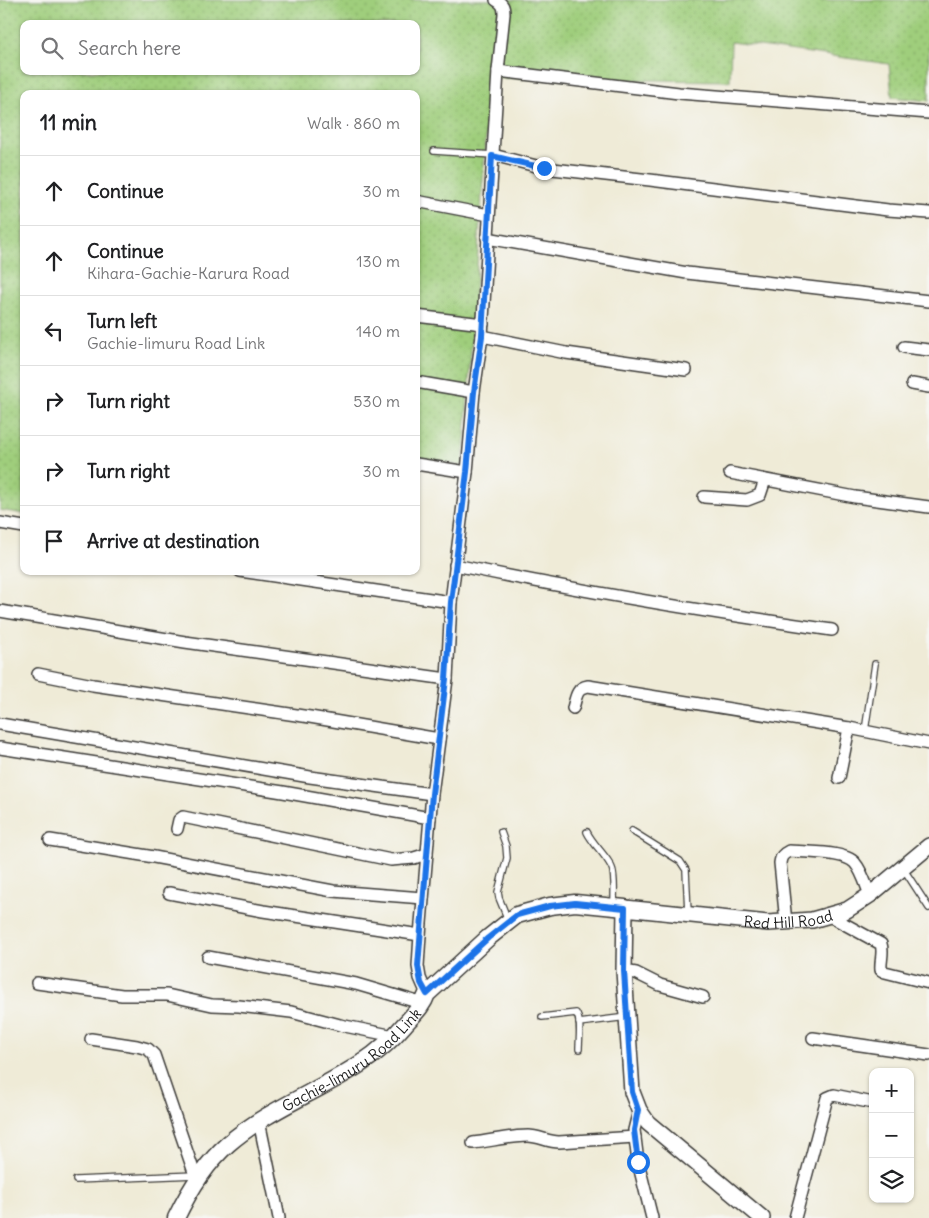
<!DOCTYPE html>
<html lang="en">
<head>
<meta charset="utf-8">
<style>
  :root { --surface:#fff; --page:#f2f2f2; --text:#202124; --muted:#757577; --line:#e0e0e0 }
  body { margin:0; font-family:Delius,sans-serif; background:var(--page); color:var(--text) }
  .controls { position:absolute; right:15px; bottom:15px; display:grid; overflow:hidden; border-radius:10px; box-shadow:0 1px 4px #0004 }
  .controls button { width:45px; height:45px; display:grid; place-items:center; padding:0; border:0; border-bottom:1px solid var(--line); background:var(--surface); color:var(--text); font:25px sans-serif }
  .stop { position:absolute; width:15px; height:15px; margin:-11px; border:4px solid #1a73e8; border-radius:50%; background:#fff }
  .stop.end { background:#1a73e8; border-color:#fff; box-shadow:0 1px 5px #0008 }
  .list { margin:0; padding:0; list-style:none }
  h2 { display:flex; justify-content:space-between; align-items:center; height:65px; margin:0; padding:0 20px; font-size:21px }
  h2 small { font-size:16px; font-weight:400; color:var(--muted) }
  .list li { display:grid; grid-template-columns:32px 1fr auto; gap:15px; align-items:center; box-sizing:border-box; height:70px; padding:0 20px; border-top:1px solid var(--line) }
  .list b { display:block; font-size:19px; white-space:nowrap }
  .list p { margin:0; font-size:16px; white-space:nowrap; color:var(--muted) }
  .list em { font-size:16px; font-style:normal; color:var(--muted) }
  .icon { flex:none; width:28px; height:28px; fill:none; stroke:currentColor; stroke-width:2; stroke-linecap:round; stroke-linejoin:round }
  .map { position:relative; flex:none; width:929px; height:1218px; overflow:hidden }
  .search { position:absolute; background:var(--surface); box-shadow:0 1px 4px #0004; left:20px; top:20px; width:400px; height:55px; display:flex; align-items:center; gap:12px; box-sizing:border-box; padding:0 18px; border-radius:10px; color:var(--muted); font-size:19px }
  .panel { position:absolute; background:var(--surface); box-shadow:0 1px 4px #0004; left:20px; top:90px; width:400px; height:485px; border-radius:10px }
  .map>svg:first-child { display:block }
  .park { fill:url(#park-dots); stroke:#5e754c; fill-rule:evenodd }
  .lines { fill:none; stroke-linecap:round; stroke-linejoin:round }
  .service-casing { stroke:#3c3b38; stroke-width:8 }
  .minor-casing { stroke:#3c3b38; stroke-width:14 }
  .tertiary-casing { stroke:#3c3b38; stroke-width:18 }
  .secondary-casing { stroke:#3c3b38; stroke-width:19 }
  .service { stroke:#fff; stroke-width:5.5 }
  .minor { stroke:#fff; stroke-width:11 }
  .tertiary { stroke:#fff; stroke-width:15 }
  .secondary { stroke:#fff; stroke-width:16 }
  .route { stroke:#1a73e8; stroke-width:6 }
  .labels { text-anchor:middle; dominant-baseline:central; stroke-width:4; stroke-linejoin:round; paint-order:stroke }
  .street-label { font-size:15px; fill:#1c1c1c; stroke:#f6f6f2 }
</style>
</head>
<body>
<div class="map">
<svg width="929" height="1218" viewBox="0 0 929 1218">
  <defs>
    <pattern id="park-dots" width="8" height="8" patternUnits="userSpaceOnUse" patternTransform="scale(1.25)"><rect width="8" height="8" fill="#9fce7c"/><path d="M2 2h.1M6 6h.1" fill="none" stroke="#88b06b" stroke-width="1.8" stroke-linecap="round"/></pattern>
  </defs>
  <rect width="100%" height="100%" fill="#f6f6f2"/>
  <filter id="ink" filterUnits="userSpaceOnUse"><feTurbulence type="fractalNoise" baseFrequency=".02" numOctaves="2"/><feDisplacementMap in="SourceGraphic" scale="10" xChannelSelector="R" yChannelSelector="G"/><feConvolveMatrix kernelMatrix="1 2 1 2 8 2 1 2 1" color-interpolation-filters="sRGB"/></filter>
  <filter id="wash" filterUnits="userSpaceOnUse"><feTurbulence type="fractalNoise" baseFrequency=".0096" numOctaves="4" result="noise"/><feDisplacementMap in="SourceGraphic" scale="20" xChannelSelector="R" yChannelSelector="G"/><feGaussianBlur stdDeviation="1.12" result="paint"/><feColorMatrix in="noise" values="0 0 0 0 0 0 0 0 0 0 0 0 0 0 0 0 0 1.4 0 .05"/><feComposite in="paint" operator="in"/></filter>
  <g filter="url(#wash)">
    <rect width="100%" height="100%" fill="#efebd7"/>
    <!-- park -->
    <path class="park" d="M0,0H929V101L892,97L889,64L731,42L730,81L490,78L463,466L416,457V94H24V514L0,510ZM24,24H416V71H24Z"/>
  </g>
  <g filter="url(#ink)">
    <g class="lines">
      <!-- service casing -->
      <g class="service-casing">
        <g id="service">
          <path d="M434,151L493,155"/>
          <path d="M865,731L875,664"/>
          <path d="M632,831L680,861L686,870L688,913"/>
          <path d="M501,832L506,846L507,858L498,892L499,898L508,920"/>
          <path d="M587,832C593,845 612,861 613,872C615,883 614,894 614,905"/>
          <path d="M903,868L929,908"/>
          <path d="M542,1017L576,1013C582,1022 579,1038 579,1049"/>
          <path d="M579,1023L627,1017"/>
          <path d="M76,1180L195,1175"/>
        </g>
      </g>
      <!-- minor casing -->
      <g class="minor-casing">
        <g id="minor">
          <path d="M498,71L679,93L929,113"/>
          <path d="M493,155L544,168L650,180L888,210L929,213"/>
          <path d="M416,201L489,215"/>
          <path d="M487,238L687,273L929,301"/>
          <path d="M416,316L483,324"/>
          <path d="M482,336L566,353L686,370"/>
          <path d="M904,347L929,350"/>
          <path d="M416,382L474,392"/>
          <path d="M912,384L929,387"/>
          <path d="M416,464L467,472"/>
          <path d="M730,473L855,497L929,507"/>
          <path d="M704,497L747,500L760,495L765,480"/>
          <path d="M0,523L24,527"/>
          <path d="M455,565C580,591 706,612 832,630"/>
          <path d="M240,571L451,602"/>
          <path d="M0,611L185,642L447,679"/>
          <path d="M38,674L93,685L310,717L439,739"/>
          <path d="M573,708C576,698 576,688 588,686L849,728"/>
          <path d="M0,724L310,777L432,794"/>
          <path d="M0,748L283,792L430,818"/>
          <path d="M839,778L849,728L929,744"/>
          <path d="M177,829L179,820L183,817L391,860L414,858L427,854"/>
          <path d="M50,840L154,857L333,891L423,898"/>
          <path d="M169,893L263,911L420,935"/>
          <path d="M828,915L881,944C884,952 880,961 881,970L885,972L929,983"/>
          <path d="M786,922L780,863C781,856 783,854 789,851C804,852 845,851 855,863C862,871 866,885 870,895"/>
          <path d="M208,957L356,984L424,1004"/>
          <path d="M624,971L636,973L660,985L703,997"/>
          <path d="M37,983L122,995H167L212,1005L239,1006L291,1012L340,1025L394,1036"/>
          <path d="M427,994L420,978L418,966L420,935L432,794L447,679L451,602L467,472L474,392L482,336L498,71L504,14C504,7 503,4 496,0"/>
          <path d="M813,1038L929,1055"/>
          <path d="M91,1039L137,1046L148,1049L154,1055L197,1181"/>
          <path d="M639,1110L634,1130L638,1162L652,1218"/>
          <path d="M259,1121L279,1218"/>
          <path d="M473,1143C491,1141 510,1136 528,1136C539,1136 548,1142 559,1142L635,1137"/>
          <path d="M795,1218L827,1098L834,1095L873,1103"/>
        </g>
      </g>
      <!-- tertiary casing -->
      <g class="tertiary-casing">
        <g id="tertiary">
          <path id="s1" d="M762,1218L648,1123L639,1110L632,1092L624,971L625,908L768,923L812,920L847,910L870,895L929,846"/>
        </g>
      </g>
      <!-- secondary casing -->
      <g class="secondary-casing">
        <g id="secondary">
          <path id="s2" d="M176,1218C189,1191 205,1164 228,1144C268,1109 320,1091 363,1062C378,1052 393,1038 405,1024C414,1014 423,1006 427,994L488,938L517,915L550,906L575,903L625,908"/>
        </g>
      </g>
      <!-- service -->
      <use href="#service" class="service"/>
      <!-- minor -->
      <use href="#minor" class="minor"/>
      <!-- tertiary -->
      <use href="#tertiary" class="tertiary"/>
      <!-- secondary -->
      <use href="#secondary" class="secondary"/>
    </g>
  </g>
  <g class="lines" filter="url(#ink)">
    <!-- route -->
    <path class="route" d="M544,168L492,156L482,336L474,392L467,472L451,602L446,679L432,794L418,966L421,983L427,994L488,938L517,915L550,906L575,903L625,908L624,971L632,1092L638,1110L634,1130L638,1162"/>
  </g>
  <g class="labels">
    <!-- street labels -->
    <g class="street-label">
      <text stroke="none"><textPath href="#s1" startOffset="532">Red Hill Road</textPath></text>
      <text stroke="none"><textPath href="#s2" startOffset="241">Gachie-limuru Road Link</textPath></text>
    </g>
  </g>
</svg>
<div class="controls">
<button>+</button>
<button>−</button>
<button><svg class="icon" aria-label="layers" viewBox="0 0 24 24"><path d="M12 4l9 5-9 5-9-5zM3 14l9 5 9-5"/></svg></button>
</div>
<div class="stop" style="left:638px;top:1162px"></div>
<div class="stop end" style="left:544px;top:168px"></div>
<div class="search"><svg class="icon" aria-label="search" viewBox="0 0 24 24"><circle cx="10" cy="10" r="6"/><path d="M15 15l6 6"/></svg>Search here</div>
<section class="panel">
<h2>11 min<small>Walk · 860 m</small></h2>
<ul class="list">
<li><svg class="icon" aria-label="ahead" viewBox="0 0 24 24"><path d="M12 20V5M6 11l6-6 6 6"/></svg><div><b>Continue</b></div><em>30 m</em></li>
<li><svg class="icon" aria-label="ahead" viewBox="0 0 24 24"><path d="M12 20V5M6 11l6-6 6 6"/></svg><div><b>Continue</b><p>Kihara-Gachie-Karura Road</p></div><em>130 m</em></li>
<li><svg class="icon" aria-label="left" viewBox="0 0 24 24"><path d="M17 20v-9H6M10 6l-5 5 5 5"/></svg><div><b>Turn left</b><p>Gachie-limuru Road Link</p></div><em>140 m</em></li>
<li><svg class="icon" aria-label="right" viewBox="0 0 24 24"><path d="M7 20v-9h11M14 6l5 5-5 5"/></svg><div><b>Turn right</b></div><em>530 m</em></li>
<li><svg class="icon" aria-label="right" viewBox="0 0 24 24"><path d="M7 20v-9h11M14 6l5 5-5 5"/></svg><div><b>Turn right</b></div><em>30 m</em></li>
<li><svg class="icon" aria-label="arrive" viewBox="0 0 24 24"><path d="M6 21V4h12l-3 4 3 4H6"/></svg><div><b>Arrive at destination</b></div></li>
</ul>
</section>
</div>
</body>
</html>
